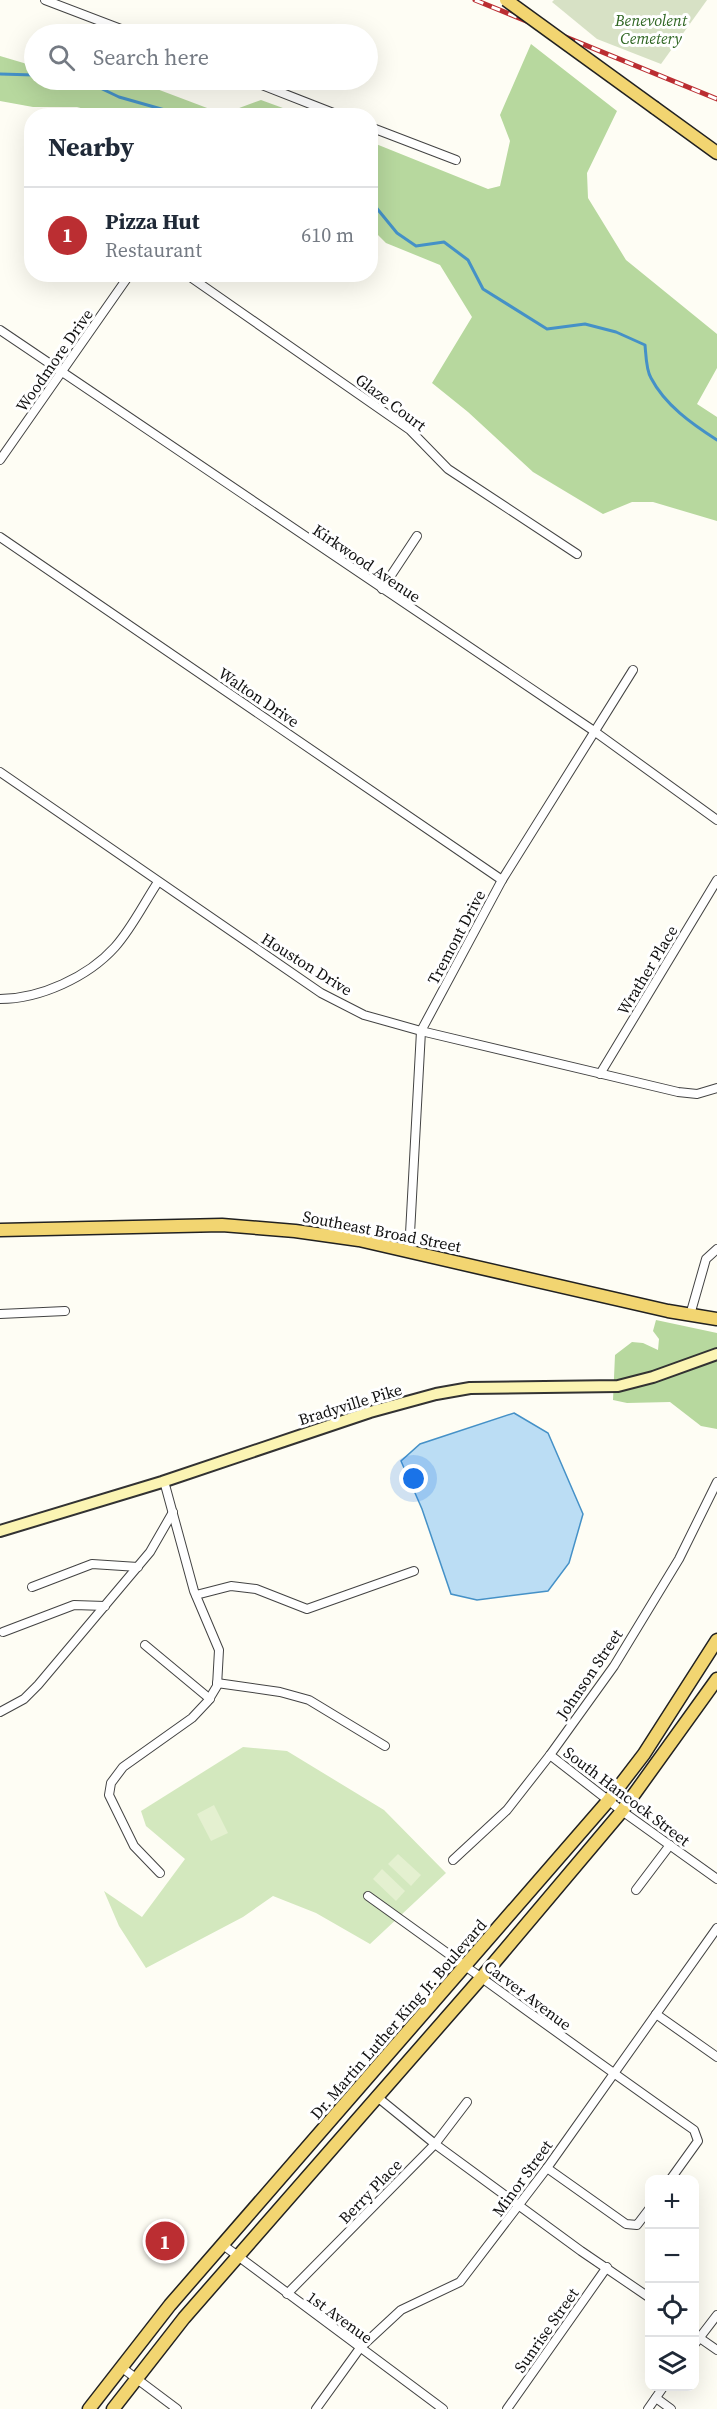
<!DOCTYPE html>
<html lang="en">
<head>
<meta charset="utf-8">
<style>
  :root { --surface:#fff; --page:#f6f6f7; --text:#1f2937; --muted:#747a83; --line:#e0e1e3; --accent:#bb2e32 }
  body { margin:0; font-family:"Source Serif 4",serif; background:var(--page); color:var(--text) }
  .controls { position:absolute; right:18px; bottom:18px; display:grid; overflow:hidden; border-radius:12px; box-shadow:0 6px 24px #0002 }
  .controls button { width:54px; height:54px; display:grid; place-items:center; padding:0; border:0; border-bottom:2px solid var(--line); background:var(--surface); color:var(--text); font:30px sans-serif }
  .you { position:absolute; left:414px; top:1479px; width:21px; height:21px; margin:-15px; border:4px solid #fff; border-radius:50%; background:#1a73e8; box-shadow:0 0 0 9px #1a73e833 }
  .badge { display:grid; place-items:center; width:39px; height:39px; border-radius:50%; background:var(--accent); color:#fff; font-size:20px; font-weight:700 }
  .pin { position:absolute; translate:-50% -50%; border:3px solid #fff; box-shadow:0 2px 6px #0006 }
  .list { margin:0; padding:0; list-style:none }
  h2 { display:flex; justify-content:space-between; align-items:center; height:78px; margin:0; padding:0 24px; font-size:26px }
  h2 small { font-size:20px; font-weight:400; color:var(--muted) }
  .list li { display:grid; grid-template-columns:39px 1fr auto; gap:18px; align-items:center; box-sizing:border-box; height:96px; padding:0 24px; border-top:2px solid var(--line) }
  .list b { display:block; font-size:22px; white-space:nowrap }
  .list p { margin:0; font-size:20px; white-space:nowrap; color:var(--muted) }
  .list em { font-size:20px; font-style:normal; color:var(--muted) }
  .icon { flex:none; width:33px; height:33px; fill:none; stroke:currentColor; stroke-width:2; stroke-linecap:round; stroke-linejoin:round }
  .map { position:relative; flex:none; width:717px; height:2409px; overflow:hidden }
  .search { position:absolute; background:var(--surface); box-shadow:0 6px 24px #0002; left:24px; top:24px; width:354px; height:66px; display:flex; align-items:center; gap:15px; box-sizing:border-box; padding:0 21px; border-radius:33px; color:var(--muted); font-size:22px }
  .panel { position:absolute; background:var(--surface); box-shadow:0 6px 24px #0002; left:24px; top:108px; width:354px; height:174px; border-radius:24px }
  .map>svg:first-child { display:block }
  .green { fill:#d3e8be }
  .forest { fill:#b7d89e }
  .cemetery { fill:#d7e1c5 }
  .pitch { fill:#e4f0d0 }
  .water { fill:#bbddf4; stroke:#4591c7; stroke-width:1.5 }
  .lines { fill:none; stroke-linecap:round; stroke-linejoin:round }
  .stream { stroke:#4591c7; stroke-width:3 }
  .street-casing { stroke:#434343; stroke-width:10 }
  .secondary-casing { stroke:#323232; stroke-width:14 }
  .primary-casing { stroke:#212121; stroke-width:15 }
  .street { stroke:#fff; stroke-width:8 }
  .secondary { stroke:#fbf4b3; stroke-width:10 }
  .primary { stroke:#f2d571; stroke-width:12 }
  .rail-casing { stroke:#bb2e32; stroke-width:5 }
  .rail { stroke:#fff; stroke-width:3; stroke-dasharray:9; stroke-linecap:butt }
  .primary-bridge-casing { stroke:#212121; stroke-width:15; stroke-linecap:butt }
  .primary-bridge { stroke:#f2d571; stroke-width:12 }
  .labels { text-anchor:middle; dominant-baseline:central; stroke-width:6; stroke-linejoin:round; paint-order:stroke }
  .park-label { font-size:16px; font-style:italic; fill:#2f6623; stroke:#fff }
  .street-label { font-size:16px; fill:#101010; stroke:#fff }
</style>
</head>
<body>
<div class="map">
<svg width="717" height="2409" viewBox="0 0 717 2409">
  <rect width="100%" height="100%" fill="#fefdf4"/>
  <!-- green -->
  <path class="green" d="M243,1747L287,1751L384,1810L446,1873L370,1944L316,1913L273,1896L243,1917L146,1968L119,1926L104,1891L142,1917L185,1859L146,1826L141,1811Z"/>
  <!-- forest -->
  <g class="forest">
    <path d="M531,44L617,111L587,173L588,198L626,260L717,334V368L697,404L717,417V521L653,502H632L603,514L533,472L468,412L432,383L472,317L440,265L386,243L371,228V142L488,189L500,186L510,141L500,115Z"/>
    <path d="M0,56L27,64L34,63V80H133L223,114L261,100L302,115H106L77,107H33L0,101Z"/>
    <path d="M656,1320L717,1333V1429L701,1426L670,1402L627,1403L613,1400L615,1355L632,1342L643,1343L658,1350L659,1339L653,1331Z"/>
  </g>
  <!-- cemetery -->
  <path class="cemetery" d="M554,0H707L661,64L597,39L552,2Z"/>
  <!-- pitch -->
  <g class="pitch">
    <path d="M214,1805L228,1833L211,1841L197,1814Z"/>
    <path d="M398,1854L421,1875L411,1886L388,1864Z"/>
    <path d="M382,1869L405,1891L396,1901L373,1879Z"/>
  </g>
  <!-- water -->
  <path class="water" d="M514,1413L548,1433L583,1514L569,1563L548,1591L477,1600L451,1594L422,1509L401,1461L420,1444Z"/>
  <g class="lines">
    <!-- stream -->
    <g class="stream">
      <path d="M0,74L34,75"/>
      <path d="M73,80L96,86L119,97L186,116"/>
      <path d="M370,200L397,233L416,246L444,242L468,260L483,289L547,329L585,324L616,332L645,345C646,355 646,370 651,378C665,405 692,424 717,440"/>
    </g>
    <!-- street casing -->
    <g class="street-casing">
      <g id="street">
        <path d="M45,0L134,34"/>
        <path d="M249,80L341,116"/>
        <path d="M370,127L456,160"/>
        <path d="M186,274L410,430L448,469L577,554"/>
        <path d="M0,330L594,731L717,820"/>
        <path d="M0,460L130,274"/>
        <path d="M0,537L502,880"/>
        <path d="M382,589L417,536"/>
        <path d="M0,772L321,993L364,1015L421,1031L678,1092L697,1094L717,1088"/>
        <path d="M0,999C40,999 88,977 115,947C132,928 144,903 158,882"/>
        <path d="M600,1074L717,880"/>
        <path d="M409,1252L421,1031L502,880L633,670"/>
        <path d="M0,1314L65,1311"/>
        <path d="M690,1315L706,1259L717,1249"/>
        <path d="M32,1587L92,1564L138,1567"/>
        <path d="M196,1595L231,1586L256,1589L307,1609L414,1571"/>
        <path d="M3,1632L74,1605L105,1606"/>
        <path d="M145,1645L210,1699"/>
        <path d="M217,1683L280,1692L309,1700L385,1746"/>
        <path d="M0,1712L24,1699L38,1685L150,1552L173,1512"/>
        <path d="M550,1755L622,1811L717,1879"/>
        <path d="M453,1860L507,1810L550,1755L614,1666L679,1559L717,1482"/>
        <path d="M160,1873L134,1846L109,1795L111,1783L123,1767L192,1718L208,1701L217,1686L219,1650L194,1591L164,1481"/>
        <path d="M636,1890L670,1845"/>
        <path d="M368,1896C477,1974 584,2053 694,2130L698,2141L670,2180"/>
        <path d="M656,2014L717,2057"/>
        <path d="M376,2096L435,2144L581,2251L650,2298"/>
        <path d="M547,2168L626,2224L637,2225L650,2208"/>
        <path d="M223,2245L443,2409"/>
        <path d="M287,2294L435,2144L467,2102"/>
        <path d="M694,2334L717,2350"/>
        <path d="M694,2345L717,2315"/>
        <path d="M121,2367L177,2409"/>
        <path d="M656,2398L671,2409"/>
        <path d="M316,2409L360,2348L401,2310L460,2282L547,2168L717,1928"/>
        <path d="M507,2409L607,2267"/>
        <path d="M648,2409L664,2386"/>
      </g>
    </g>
    <!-- secondary casing -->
    <g class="secondary-casing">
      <path id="secondary" d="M0,1531L162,1482L370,1412L436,1394L470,1388L618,1386L653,1377L717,1354"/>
    </g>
    <!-- primary casing -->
    <g class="primary-casing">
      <g id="primary">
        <path d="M655,108L717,153"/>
        <path d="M0,1230L222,1225L295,1231L359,1240L668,1311L717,1319"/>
        <path d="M89,2409L170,2305L608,1801L644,1754L717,1640"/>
        <path d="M113,2409L184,2318L482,1977L622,1811L717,1679"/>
      </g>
    </g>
    <!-- street -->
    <use href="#street" class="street"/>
    <!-- secondary -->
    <use href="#secondary" class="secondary"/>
    <!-- primary -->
    <use href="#primary" class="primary"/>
    <!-- rail casing -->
    <g class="rail-casing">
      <path id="rail" d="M475,0L717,99"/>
    </g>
    <!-- rail -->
    <use href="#rail" class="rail"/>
    <!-- primary-bridge casing -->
    <g class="primary-bridge-casing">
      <path id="primary-bridge" d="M506,0L655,108"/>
    </g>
    <!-- primary-bridge -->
    <use href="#primary-bridge" class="primary-bridge"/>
  </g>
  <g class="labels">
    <!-- park labels -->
    <g class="park-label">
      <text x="651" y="20">Benevolent<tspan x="651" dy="18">Cemetery</tspan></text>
    </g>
    <!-- street labels -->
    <g class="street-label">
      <text transform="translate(54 360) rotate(-55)">Woodmore Drive</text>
      <text transform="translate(391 402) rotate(37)">Glaze Court</text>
      <text transform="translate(367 563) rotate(34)">Kirkwood Avenue</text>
      <text transform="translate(259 697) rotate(34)">Walton Drive</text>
      <text transform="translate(456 937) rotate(-62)">Tremont Drive</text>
      <text transform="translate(307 964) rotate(32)">Houston Drive</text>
      <text transform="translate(647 970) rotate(-59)">Wrather Place</text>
      <text transform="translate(382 1231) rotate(11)">Southeast Broad Street</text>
      <text transform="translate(350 1404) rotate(-17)">Bradyville Pike</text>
      <text transform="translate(589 1674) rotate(-56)">Johnson Street</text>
      <text transform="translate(627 1796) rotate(37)">South Hancock Street</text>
      <text transform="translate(528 1995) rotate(37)">Carver Avenue</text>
      <text transform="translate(398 2019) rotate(-49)">Dr. Martin Luther King Jr. Boulevard</text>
      <text transform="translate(522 2178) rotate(-54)">Minor Street</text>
      <text transform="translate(370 2191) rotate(-46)">Berry Place</text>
      <text transform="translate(340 2317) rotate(36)">1st Avenue</text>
      <text transform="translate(546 2330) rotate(-55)">Sunrise Street</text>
    </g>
  </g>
</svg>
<div class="controls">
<button>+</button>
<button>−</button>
<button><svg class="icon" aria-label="locate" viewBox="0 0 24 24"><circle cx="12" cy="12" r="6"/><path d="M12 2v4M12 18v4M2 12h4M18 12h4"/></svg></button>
<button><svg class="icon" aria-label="layers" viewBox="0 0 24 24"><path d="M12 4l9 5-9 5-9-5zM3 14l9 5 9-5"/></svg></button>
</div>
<div class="you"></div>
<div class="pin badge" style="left:165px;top:2241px">1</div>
<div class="search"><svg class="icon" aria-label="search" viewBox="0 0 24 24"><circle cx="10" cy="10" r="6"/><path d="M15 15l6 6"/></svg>Search here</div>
<section class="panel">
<h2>Nearby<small></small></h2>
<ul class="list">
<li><span class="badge">1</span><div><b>Pizza Hut</b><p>Restaurant</p></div><em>610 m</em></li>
</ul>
</section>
</div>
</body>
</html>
